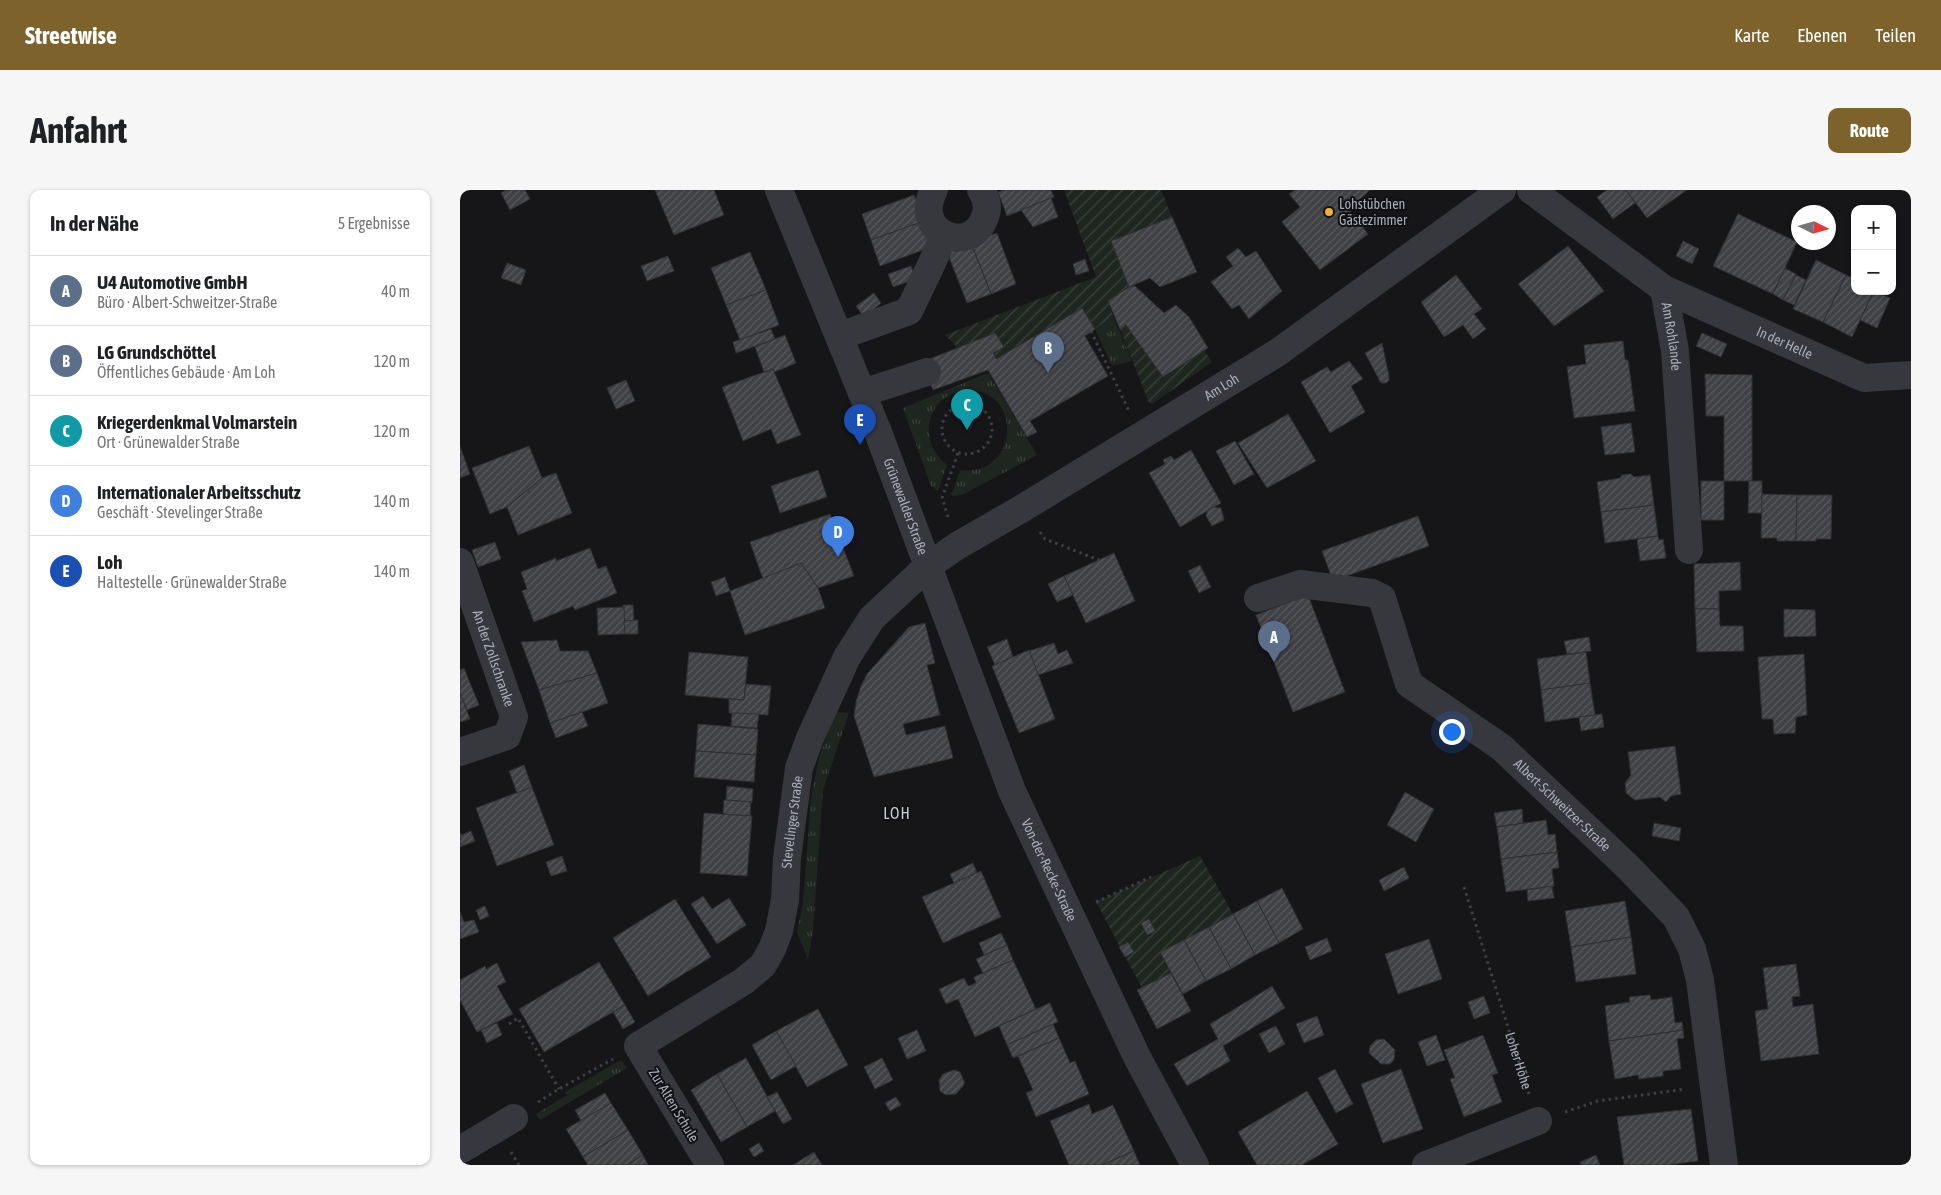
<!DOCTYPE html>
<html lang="de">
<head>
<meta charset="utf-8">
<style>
  :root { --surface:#fff; --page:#f6f6f6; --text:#202124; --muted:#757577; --line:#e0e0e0; --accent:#7e622b }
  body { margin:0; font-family:"Asap Condensed",sans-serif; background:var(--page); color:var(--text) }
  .controls { position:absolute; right:15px; top:15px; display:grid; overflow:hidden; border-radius:10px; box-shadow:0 1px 4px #0004 }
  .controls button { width:45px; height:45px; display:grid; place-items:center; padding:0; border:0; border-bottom:1px solid var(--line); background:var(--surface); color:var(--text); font:25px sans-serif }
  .compass { position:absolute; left:1331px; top:15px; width:45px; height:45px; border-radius:50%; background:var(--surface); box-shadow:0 1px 4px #0004; rotate:95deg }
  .you { position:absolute; left:991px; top:541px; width:18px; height:18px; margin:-12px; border:4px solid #fff; border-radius:50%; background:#1a73e8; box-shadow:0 0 0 8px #1a73e833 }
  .badge { display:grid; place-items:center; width:32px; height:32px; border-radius:50%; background:var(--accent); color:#fff; font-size:16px; font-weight:700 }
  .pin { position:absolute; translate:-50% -41px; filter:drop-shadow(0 1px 2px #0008) }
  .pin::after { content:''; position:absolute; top:26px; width:18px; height:15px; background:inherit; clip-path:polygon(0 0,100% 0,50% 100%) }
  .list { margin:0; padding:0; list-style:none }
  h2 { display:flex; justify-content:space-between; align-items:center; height:65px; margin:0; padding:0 20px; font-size:21px }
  h2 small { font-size:16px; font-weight:400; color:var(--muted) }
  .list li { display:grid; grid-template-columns:32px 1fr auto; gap:15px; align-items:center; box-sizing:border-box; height:70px; padding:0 20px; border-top:1px solid var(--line) }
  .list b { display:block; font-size:19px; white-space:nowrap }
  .list p { margin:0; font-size:16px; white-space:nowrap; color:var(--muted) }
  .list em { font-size:16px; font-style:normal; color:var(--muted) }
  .map { position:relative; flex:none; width:1451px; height:975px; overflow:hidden; border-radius:10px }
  header { display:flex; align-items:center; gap:30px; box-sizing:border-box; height:70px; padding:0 25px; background:var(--accent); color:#fff }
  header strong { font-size:24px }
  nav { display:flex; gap:28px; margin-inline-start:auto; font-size:18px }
  .intro { display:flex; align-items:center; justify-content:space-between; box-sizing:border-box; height:120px; padding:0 30px }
  h1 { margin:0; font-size:35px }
  .button { padding:12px 22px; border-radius:10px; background:var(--accent); color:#fff; font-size:18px; font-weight:700 }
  main { display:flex; gap:30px; padding:0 30px }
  aside { flex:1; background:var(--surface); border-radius:10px; box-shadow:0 1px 4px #0004 }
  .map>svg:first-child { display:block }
  .grass { fill:url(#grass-tufts) }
  .garden { fill:url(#garden-furrows) }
  .building { fill:url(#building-hatch); stroke:#303034 }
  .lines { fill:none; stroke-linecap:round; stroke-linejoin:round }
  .path { stroke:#3d3f44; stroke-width:3; stroke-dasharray:2.5 4; stroke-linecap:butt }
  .minor { stroke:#37383d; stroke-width:28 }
  .poi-dot { fill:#f2b134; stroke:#111113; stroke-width:2 }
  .labels { text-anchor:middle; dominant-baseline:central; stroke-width:4; stroke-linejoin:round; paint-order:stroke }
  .poi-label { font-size:14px; fill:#a8adb8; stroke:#111113; text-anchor:start }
  .street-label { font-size:14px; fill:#a8adb8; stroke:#111113 }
  .quarter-label { font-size:16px; letter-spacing:1px; fill:#c9ccd4; stroke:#111113 }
</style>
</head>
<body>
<header>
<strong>Streetwise</strong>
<nav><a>Karte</a><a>Ebenen</a><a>Teilen</a></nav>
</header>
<div class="intro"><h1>Anfahrt</h1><a class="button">Route</a></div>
<main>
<aside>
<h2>In der Nähe<small>5 Ergebnisse</small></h2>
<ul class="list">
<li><span class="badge" style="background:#5c6f8a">A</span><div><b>U4 Automotive GmbH</b><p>Büro · Albert-Schweitzer-Straße</p></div><em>40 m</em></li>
<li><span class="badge" style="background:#5c6f8a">B</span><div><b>LG Grundschöttel</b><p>Öffentliches Gebäude · Am Loh</p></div><em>120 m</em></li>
<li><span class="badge" style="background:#0f9aa8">C</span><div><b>Kriegerdenkmal Volmarstein</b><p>Ort · Grünewalder Straße</p></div><em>120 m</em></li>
<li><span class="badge" style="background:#3f7fe0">D</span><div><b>Internationaler Arbeitsschutz</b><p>Geschäft · Stevelinger Straße</p></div><em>140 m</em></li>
<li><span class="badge" style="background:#1a4fb4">E</span><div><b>Loh</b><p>Haltestelle · Grünewalder Straße</p></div><em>140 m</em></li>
</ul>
</aside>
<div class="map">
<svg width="1451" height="975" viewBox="0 0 1451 975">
  <defs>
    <pattern id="grass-tufts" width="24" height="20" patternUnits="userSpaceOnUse" patternTransform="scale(1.25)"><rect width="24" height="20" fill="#1e261f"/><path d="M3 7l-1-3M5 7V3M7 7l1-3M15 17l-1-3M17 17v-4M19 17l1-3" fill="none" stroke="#3c433d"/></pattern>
    <pattern id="garden-furrows" width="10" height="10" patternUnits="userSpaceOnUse" patternTransform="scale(1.25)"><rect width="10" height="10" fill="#1e261f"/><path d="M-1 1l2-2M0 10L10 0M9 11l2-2" fill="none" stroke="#3c433d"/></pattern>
    <pattern id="building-hatch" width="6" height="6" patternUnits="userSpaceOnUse" patternTransform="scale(1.25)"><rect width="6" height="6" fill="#404145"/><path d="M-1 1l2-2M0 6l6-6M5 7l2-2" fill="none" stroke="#595a5e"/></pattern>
  </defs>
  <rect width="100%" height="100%" fill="#161618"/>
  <!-- grass -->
  <g class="grass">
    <path d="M653,126L672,171L652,176L635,139Z"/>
    <path d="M528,183L577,265L502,305L491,306L500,280C560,288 563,199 508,200C497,201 486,205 478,214C462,234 468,260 487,275L478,301L471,296L443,218Z"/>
    <path d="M376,522L389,523L363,600L353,741L348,769L337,742L343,713L351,608L359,567Z"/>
    <path d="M161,870L167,878L80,930L76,924L107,905L105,902Z"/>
  </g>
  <!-- garden -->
  <g class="garden">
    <path d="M604,0H701L712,27L651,51L669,97L648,111L653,126L635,139L622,118L536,169L533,163L544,157L535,143L498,158L485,145L636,87Z"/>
    <path d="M666,135L703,187L744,160L752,172L692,214L689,213L660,139Z"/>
    <path d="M740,666L773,724L700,762L711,783L682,798L636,712Z"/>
  </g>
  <!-- building -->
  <g class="building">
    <path d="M46,0H65L70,9L50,20L41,3Z"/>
    <path d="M195,0H254L264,25L214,45Z"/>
    <path d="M544,0H591L594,7L547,26L538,2Z"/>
    <path d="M835,0H910L889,19L908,44L860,80L822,32L840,17L829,4Z"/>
    <path d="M1147,0H1166L1175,13L1153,29L1137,7Z"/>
    <path d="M1166,0H1227L1187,28Z"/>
    <path d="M454,5L464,31L411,50L402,24Z"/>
    <path d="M591,8L598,27L573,37L561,20Z"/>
    <path d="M1278,24L1337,52L1313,104L1253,76Z"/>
    <path d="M712,27L737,82L700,97L690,88L669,97L651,51Z"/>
    <path d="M464,31L473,56L420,76L411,50Z"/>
    <path d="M537,43L556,94L531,104L511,53Z"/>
    <path d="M1223,51L1239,59L1232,74L1216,66Z"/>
    <path d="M511,53L531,104L507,113L487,62Z"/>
    <path d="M1108,56L1144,101L1094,136L1058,94Z"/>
    <path d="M778,58L786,67L796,61L822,101L789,129L779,115L772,119L751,92L773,76L766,67Z"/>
    <path d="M290,62L306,100L266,115L251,78Z"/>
    <path d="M208,66L214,81L187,91L181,76Z"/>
    <path d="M625,69L629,81L616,85L613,74Z"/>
    <path d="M1356,70L1386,85L1363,132L1333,119Z"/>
    <path d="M47,73L66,80L61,95L41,88Z"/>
    <path d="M451,76L456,89L433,97L428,84Z"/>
    <path d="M1325,78L1336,84L1323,110L1313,104Z"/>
    <path d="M996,85L1022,119L1014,124L1026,139L1013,149L1003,135L984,147L961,112Z"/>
    <path d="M1336,85L1346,90L1334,115L1323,110Z"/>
    <path d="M1386,85L1395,89V101H1414L1392,147L1363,132Z"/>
    <path d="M675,96L704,123L716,115L729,127L748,158L703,187L666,135L660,139L648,111L669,97Z"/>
    <path d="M306,100L319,135L280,150L266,115Z"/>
    <path d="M1414,101L1430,108L1417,138L1400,130Z"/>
    <path d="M414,103L421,113L404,127L396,116Z"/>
    <path d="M622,118L635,139L625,146L648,186L570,231L577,242L567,247L528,180L473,200L462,172L535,143L544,157L533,163L536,169Z"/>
    <path d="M311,139L315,149L276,163L273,152Z"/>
    <path d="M1242,143L1267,154L1261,167L1236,156Z"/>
    <path d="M325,145L336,173L315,182L313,179L304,182L295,157Z"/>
    <path d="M1163,151L1165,170H1168L1175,221L1114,228L1107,177L1126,174L1124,155Z"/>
    <path d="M922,153L929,186V190L926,193H921L905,163Z"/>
    <path d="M889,171L903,189L891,196L905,222L870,243L841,192L867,177L871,182Z"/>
    <path d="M313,179L341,245L317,254L311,239L283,251L262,197Z"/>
    <path d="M1245,184L1292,185V291H1264V226H1246Z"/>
    <path d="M166,190L175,211L156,219L147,198Z"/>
    <path d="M828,224L856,271L807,298L778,253Z"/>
    <path d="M1171,233L1175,262L1145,265L1141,237Z"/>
    <path d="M775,251L794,284L774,295L756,261Z"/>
    <path d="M0,256L10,284L0,288Z"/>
    <path d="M69,256L82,288L47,317L30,324L12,278Z"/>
    <path d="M731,260L761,313L720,337L689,283L705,274L703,270L711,266L714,270Z"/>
    <path d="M358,280L367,307L320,323L311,296Z"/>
    <path d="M96,283L112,323L58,345L47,317L82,288Z"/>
    <path d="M1171,284L1174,287L1190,285L1194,315L1141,322L1137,292L1160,288L1162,285Z"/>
    <rect x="1241" y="291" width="23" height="39"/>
    <path d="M1289,291H1302V323H1288Z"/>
    <path d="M1302,304L1337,305L1336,351H1317V348H1301Z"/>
    <path d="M1337,305H1372L1371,349H1356V351H1336Z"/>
    <path d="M1194,315L1198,346L1145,353L1141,322Z"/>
    <path d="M754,317L761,318L764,330L752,336L746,326L748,320Z"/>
    <path d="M370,324L394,386L358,398L341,373L303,389L290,352Z"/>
    <path d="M958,326L969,356L873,391L862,361Z"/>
    <path d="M1198,346L1199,350L1203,349L1206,368L1180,371L1177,349Z"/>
    <path d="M35,352L41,369L18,377L12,360Z"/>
    <path d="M130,358L138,379L146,376L157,403L115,420L113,416L74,432L62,401L67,399L61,382L96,368V371Z"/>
    <path d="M654,363L675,411L626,433L604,386Z"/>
    <path d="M1280,372L1281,400L1259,401V419H1235L1234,374Z"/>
    <path d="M341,373L358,398L365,418L285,445L270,401Z"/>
    <path d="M740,375L751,397L739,403L728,381Z"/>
    <path d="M604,386L613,405L597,412L588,394Z"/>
    <path d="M265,387L270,401L256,406L251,392Z"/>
    <path d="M848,405L885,502L833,522L796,425Z"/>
    <path d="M163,415H173L174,431H164Z"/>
    <path d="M164,417L165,444L138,445L137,418Z"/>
    <path d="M1235,419H1259L1260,436H1283L1284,461L1237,462Z"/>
    <path d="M1324,419L1355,420L1356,446L1324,447Z"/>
    <path d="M178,430V444H165L164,431Z"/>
    <path d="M465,433L475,473L467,475L480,525L443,534L446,545L485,536L493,568L414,587L394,526L396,512L401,496L407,484L449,437Z"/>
    <path d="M1129,447L1131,461L1107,464L1104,451Z"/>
    <path d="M547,449L553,467L535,475L527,457Z"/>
    <path d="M97,450L100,461H128L137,483L79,500L61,452Z"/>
    <path d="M594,453L598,464L607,460L613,473L578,485L569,461Z"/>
    <path d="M569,460L595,529L559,543L532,476Z"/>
    <path d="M229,462L288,467L284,510L225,505Z"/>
    <path d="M1126,462L1130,493L1081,500L1077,469Z"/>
    <path d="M1344,464L1347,525L1336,527L1335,543L1314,544L1313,529H1302L1298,467Z"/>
    <path d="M4,478L19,515L7,520L0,503V480Z"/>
    <path d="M137,483L148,513L90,533L79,500Z"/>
    <path d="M1130,493L1135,525L1085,532L1081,500Z"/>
    <path d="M286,494L311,496L308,525L269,523V509L284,510Z"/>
    <path d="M0,503L10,529L0,532Z"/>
    <path d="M122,522L128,536L96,548L90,533Z"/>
    <path d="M272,523L299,524L297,538L271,536Z"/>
    <path d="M1142,524L1144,537L1121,541L1119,527Z"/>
    <path d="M238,534L298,539L296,565L236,561Z"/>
    <path d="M1215,556L1221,604L1211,606L1206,612L1200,607L1175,610L1166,603L1165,593L1171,585L1168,562Z"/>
    <path d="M236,561L296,565L294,592L234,587Z"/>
    <path d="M64,575L72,597L57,603L49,581Z"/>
    <path d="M267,596L293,599L292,612L266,610Z"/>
    <path d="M72,597L94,655L37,676L16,618Z"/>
    <path d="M945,602L974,619L956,652L927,635Z"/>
    <path d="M264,610L291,612L290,626L263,624Z"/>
    <path d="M1062,619L1063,633L1037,637L1034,623Z"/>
    <path d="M244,623L292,626L287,686L240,683Z"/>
    <path d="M1086,630L1088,645L1095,644L1097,662L1041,669L1037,637Z"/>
    <path d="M1194,633L1221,638L1219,651L1192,646Z"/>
    <path d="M11,641L15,651L0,657V643L1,645Z"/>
    <path d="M1097,662L1099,678L1092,679L1094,696L1046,702L1041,669Z"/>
    <path d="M102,666L107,681L91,686L86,672Z"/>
    <path d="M513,673L517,683L494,693L490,684Z"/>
    <path d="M944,677L949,688L924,701L919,690Z"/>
    <path d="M521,681L541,727L483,753L462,707Z"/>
    <path d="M1092,696L1094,708L1068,711L1067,700Z"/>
    <path d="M822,698L843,739L819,753L797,711Z"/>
    <path d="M243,706L252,719L269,708L286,735L257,754L231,714Z"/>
    <path d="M215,709L251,767L188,806L153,748Z"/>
    <path d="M797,711L819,753L795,765L773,724Z"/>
    <path d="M1165,711L1171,747L1111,757L1105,721Z"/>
    <path d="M25,716L29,726L20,730L16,720Z"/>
    <path d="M0,722L4,732L14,730L19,742L0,749Z"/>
    <path d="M773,724L795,765L771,779L749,737Z"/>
    <path d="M689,729L695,741L687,745L681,733Z"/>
    <path d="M749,737L771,779L746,791L724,750Z"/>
    <path d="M541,743L547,755L524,765L519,753Z"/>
    <path d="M1171,747L1176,784L1116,792L1111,757Z"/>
    <path d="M867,748L872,761L850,770L845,757Z"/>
    <path d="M969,749L982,789L938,804L925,764Z"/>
    <path d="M724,750L746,791L723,804L700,762Z"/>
    <path d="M668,752L674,762L665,767L659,757Z"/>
    <path d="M547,755L553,770L523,783L516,769Z"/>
    <path d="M553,770L576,819L515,847L498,809L486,814L479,799L504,788L508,796L516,793L514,787Z"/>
    <path d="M139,772L165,815L84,862L59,819Z"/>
    <path d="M37,773L46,792L37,796L53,824L17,842L0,810V790L25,776L26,779Z"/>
    <path d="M1336,774L1340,806L1332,807L1333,817L1353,814L1359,864L1301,871L1295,821L1308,819L1303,778Z"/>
    <path d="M711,783L731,821L697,839L677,800Z"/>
    <path d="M812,796L825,818L763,856L770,871L727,896L714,874L758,849L750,834Z"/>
    <path d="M1190,805L1191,810L1212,807L1215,833L1222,832L1223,840L1149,851L1145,816L1170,812L1169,807Z"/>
    <path d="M1024,806L1030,823L1014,829L1008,812Z"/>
    <path d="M590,813L598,832L547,855L539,836Z"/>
    <path d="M165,815L175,832L163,839L153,822Z"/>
    <path d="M358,819L388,875L347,897L316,841Z"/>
    <path d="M857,826L864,845L844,853L836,834Z"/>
    <path d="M37,833L42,845L27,853L21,840Z"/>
    <path d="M593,834L599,848L553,868L547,855Z"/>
    <path d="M816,836L825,854L809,863L799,844Z"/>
    <path d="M457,840L466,861L447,869L438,848Z"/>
    <path d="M1223,840L1224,848L1217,849L1221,879L1203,881V886L1179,889L1178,885L1155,889L1149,851Z"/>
    <path d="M316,841L336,876L311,890L292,855Z"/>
    <path d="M976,845L985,870L967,876L958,852Z"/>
    <path d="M1023,845L1038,883L1032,885L1042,912L1004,927L990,889L995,888L984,860Z"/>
    <path d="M599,848L610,873L615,871L629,904L576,927L566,903L573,900L558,866Z"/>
    <path d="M924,849L935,860L934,870L930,874H921L909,863L910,856L916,850Z"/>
    <path d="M286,868L315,921L287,937L257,884Z"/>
    <path d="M422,868L433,890L415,899L404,877Z"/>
    <path d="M875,879L893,914L876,923L858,888Z"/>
    <path d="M941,879L963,939L923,953L901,894Z"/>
    <path d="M494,880L500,882L504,891V895L496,904L486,905L480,901L479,890L483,884Z"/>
    <path d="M257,884L287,937L261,952L231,900Z"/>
    <path d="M847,901L878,954L842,975H797L778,942Z"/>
    <path d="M317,902L332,929L323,934L307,907Z"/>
    <path d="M145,903L151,913L121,931L115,920Z"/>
    <path d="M436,907L441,915L430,921L425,913Z"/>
    <path d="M151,913L168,940L123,967L106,939Z"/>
    <path d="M629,914L632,924L653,915L674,961L642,975H609L590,931Z"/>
    <path d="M1231,919L1238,971L1209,975H1164L1157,927Z"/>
    <path d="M168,940L183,965L167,975H128L123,967Z"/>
    <path d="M299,953L304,961L294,967L289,959Z"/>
    <path d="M674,961L680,975H642Z"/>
    <path d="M354,962L362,975H333Z"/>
    <path d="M183,965L188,975H167Z"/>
    <path d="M1136,965L1140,975H1121L1120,972Z"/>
  </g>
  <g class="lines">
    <!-- path -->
    <g class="path">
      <path d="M631,141L669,221"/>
      <circle cx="507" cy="239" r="25"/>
      <path d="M488,327L482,308L498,263"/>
      <path d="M580,342L585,349L639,370"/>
      <path id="s1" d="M1004,697L1069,904"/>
      <path d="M636,712L691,687"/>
      <path d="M49,834L58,828L99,899"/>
      <path d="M78,912L99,899L153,869"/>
      <path d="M1105,922L1138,911L1226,899"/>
      <path d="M51,962L59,975"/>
    </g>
    <!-- minor -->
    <g class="minor">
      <path id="s2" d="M319,0L418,242L552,601L677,867L735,975"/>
      <path d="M474,0C451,45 511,65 524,29C529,19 527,9 521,0"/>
      <path id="s3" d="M1071,0L1204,99L1215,161L1229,360"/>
      <path id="s4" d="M1204,99L1404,188L1451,185"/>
      <path d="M380,146L449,121L472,73L484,45"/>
      <path d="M402,203L467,182"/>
      <path id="s5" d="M0,372L54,527L47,546L0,562"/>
      <path id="s6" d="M798,408L840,394L912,403L922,408L949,494L1041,557L1168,677L1216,727L1232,759L1240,790L1264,975"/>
      <path d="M0,960L54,928"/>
      <path id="s7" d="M250,975L178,856L284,791L303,775L312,759L319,741L325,710L327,668L339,578L350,548L387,467L412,428L468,376L497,356L563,318L817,163L1042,0"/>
      <path d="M966,975L1078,931"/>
    </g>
  </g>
  <!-- markers -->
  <circle class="poi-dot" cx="869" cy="22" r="5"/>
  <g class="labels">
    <!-- poi labels -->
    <g class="poi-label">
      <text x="879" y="14">Lohstübchen<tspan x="879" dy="16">Gästezimmer</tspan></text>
    </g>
    <!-- street labels -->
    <g class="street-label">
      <text stroke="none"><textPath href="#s3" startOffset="214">Am Rohlande</textPath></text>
      <text stroke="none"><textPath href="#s4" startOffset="132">In der Helle</textPath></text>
      <text stroke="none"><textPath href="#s7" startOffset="1078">Am Loh</textPath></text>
      <text stroke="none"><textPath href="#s2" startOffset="341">Grünewalder Straße</textPath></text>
      <text stroke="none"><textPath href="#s5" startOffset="102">An der Zollschranke</textPath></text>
      <text stroke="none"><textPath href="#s6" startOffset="414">Albert-Schweitzer-Straße</textPath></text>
      <text stroke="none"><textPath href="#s7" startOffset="436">Stevelinger Straße</textPath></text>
      <text stroke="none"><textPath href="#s2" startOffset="732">Von-der-Recke-Straße</textPath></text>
      <text stroke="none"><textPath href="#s1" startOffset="182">Loher Höhe</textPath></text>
      <text transform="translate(214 915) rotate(59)">Zur Alten Schule</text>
    </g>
    <!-- quarter labels -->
    <g class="quarter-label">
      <text x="437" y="623">LOH</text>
    </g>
  </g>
</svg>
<div class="controls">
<button>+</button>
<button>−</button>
</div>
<svg class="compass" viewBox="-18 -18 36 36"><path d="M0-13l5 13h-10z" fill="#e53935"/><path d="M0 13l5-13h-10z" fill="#757577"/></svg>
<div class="you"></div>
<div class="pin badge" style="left:814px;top:472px;background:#5c6f8a">A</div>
<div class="pin badge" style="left:588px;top:183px;background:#5c6f8a">B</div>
<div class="pin badge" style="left:507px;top:240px;background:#0f9aa8">C</div>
<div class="pin badge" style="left:378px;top:367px;background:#3f7fe0">D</div>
<div class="pin badge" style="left:400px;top:255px;background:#1a4fb4">E</div>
</div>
</main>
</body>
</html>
